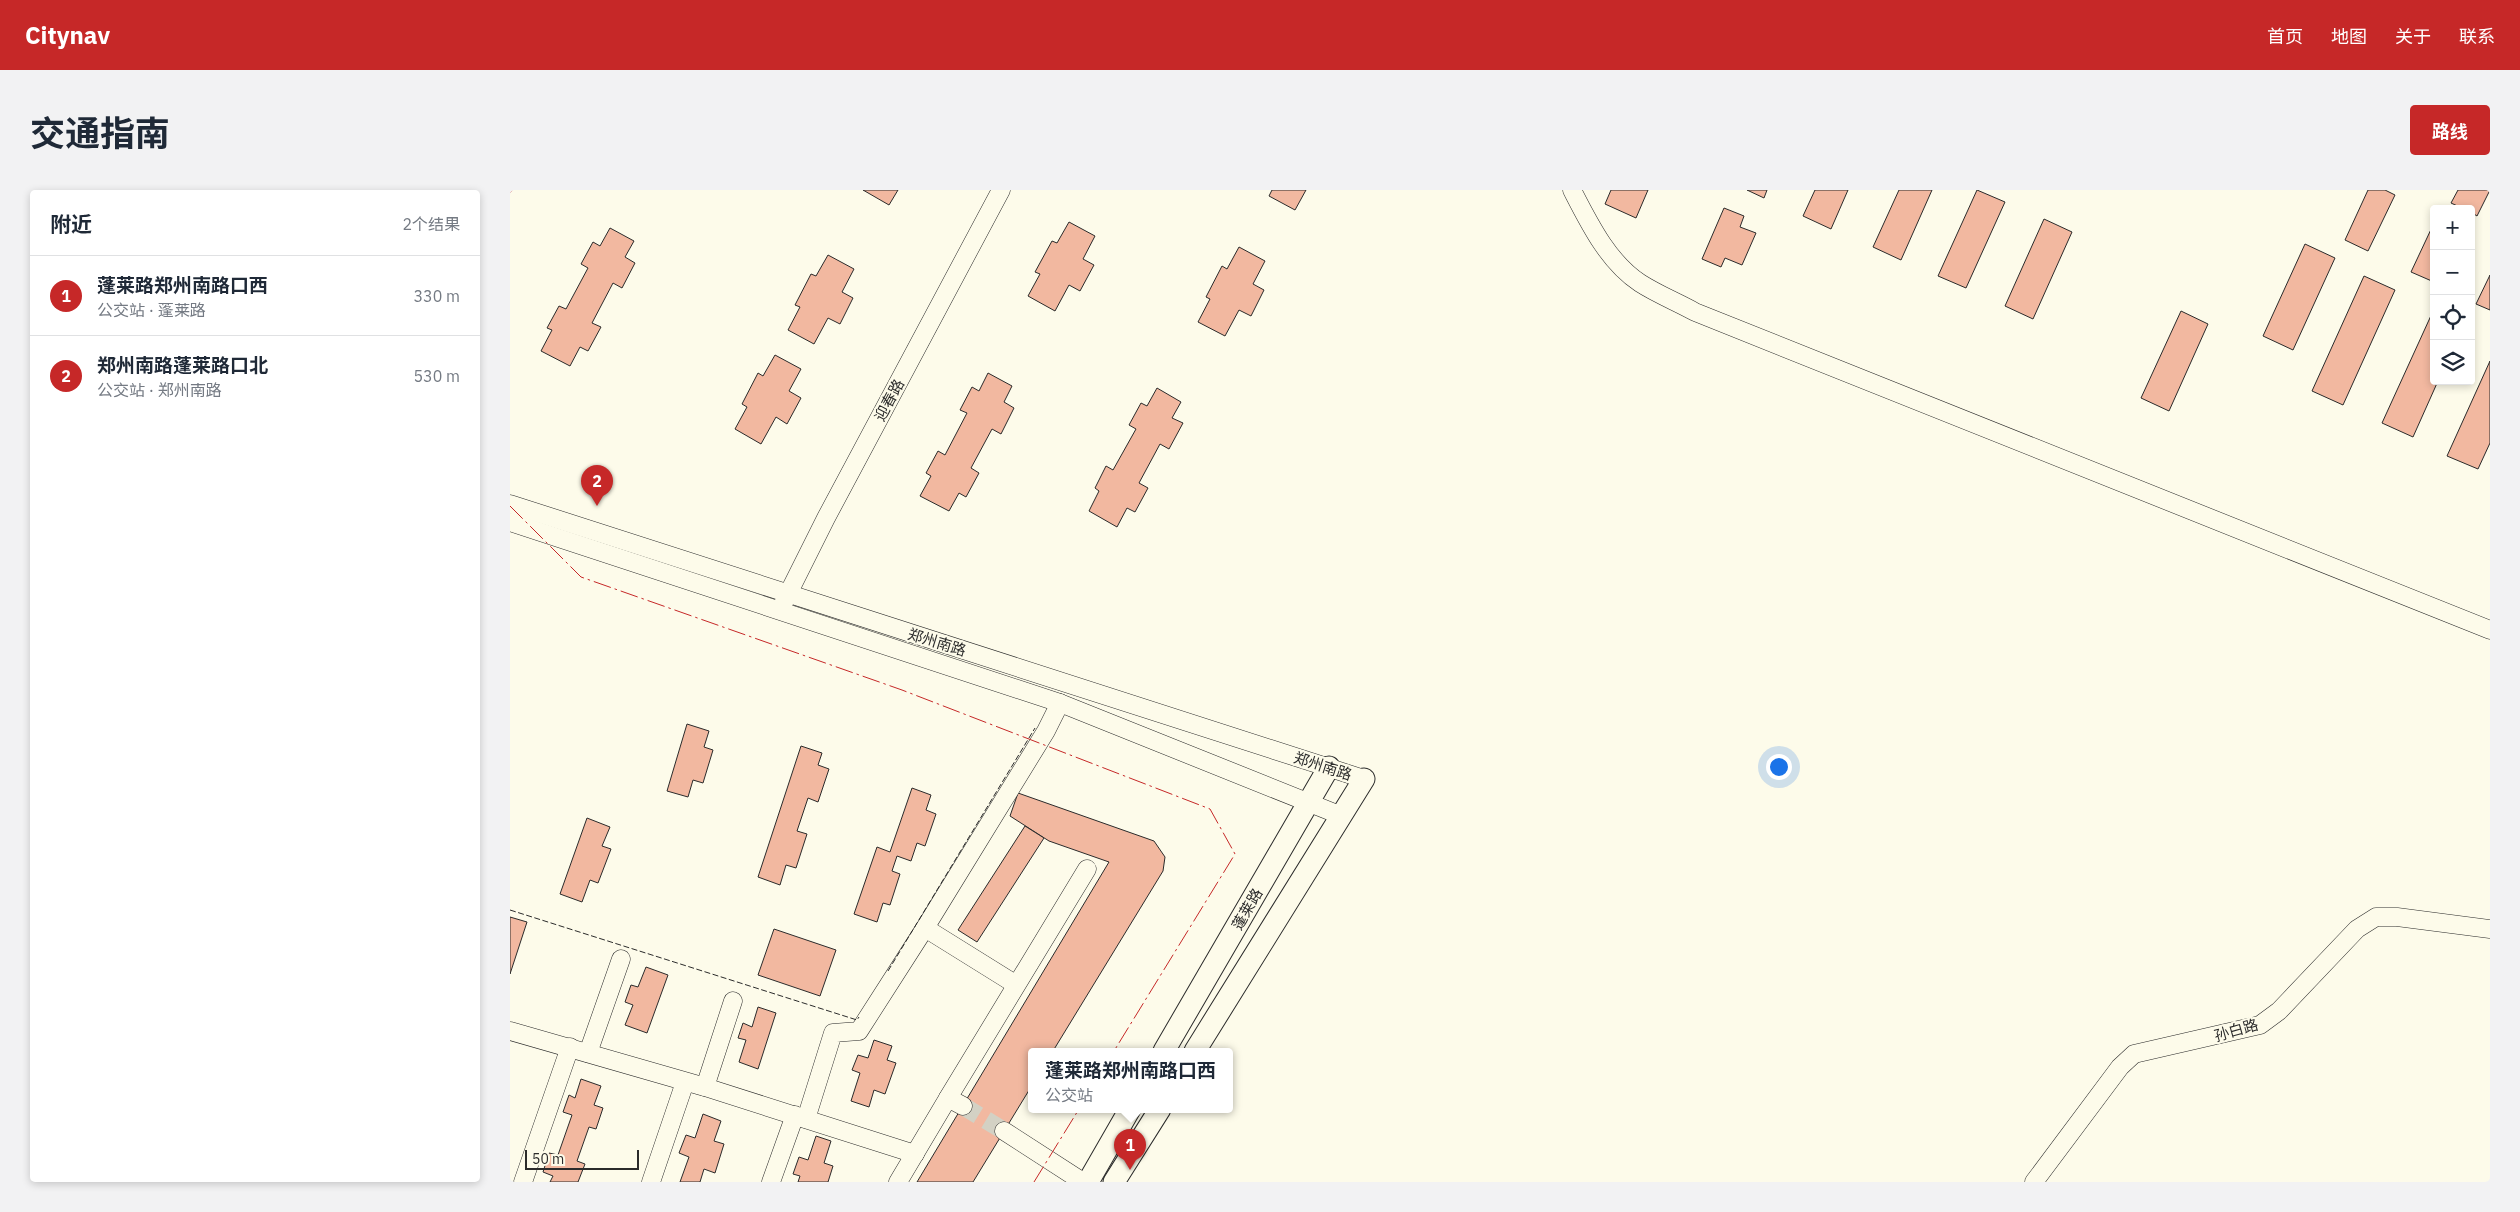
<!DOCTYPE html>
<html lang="zh">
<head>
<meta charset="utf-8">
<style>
  :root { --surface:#fff; --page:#f2f2f3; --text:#1f2937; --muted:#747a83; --line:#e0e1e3; --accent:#c62828 }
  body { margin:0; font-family:"IBM Plex Sans","Noto Sans SC",sans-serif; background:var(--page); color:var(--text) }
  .controls { position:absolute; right:15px; top:15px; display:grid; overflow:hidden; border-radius:5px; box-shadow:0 2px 8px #0003 }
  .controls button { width:45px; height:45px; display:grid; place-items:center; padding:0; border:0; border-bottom:1px solid var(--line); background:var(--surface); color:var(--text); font:25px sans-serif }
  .scale { position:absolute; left:15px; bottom:12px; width:114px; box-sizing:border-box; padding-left:5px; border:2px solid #2b2b2b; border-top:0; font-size:14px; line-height:18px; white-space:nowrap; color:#2b2b2b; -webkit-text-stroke:4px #fdfbea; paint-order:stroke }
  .you { position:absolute; left:1268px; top:576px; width:18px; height:18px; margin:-12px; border:4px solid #fff; border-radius:50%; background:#1a73e8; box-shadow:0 0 0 8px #1a73e833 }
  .badge { display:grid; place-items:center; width:32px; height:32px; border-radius:50%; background:var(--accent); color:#fff; font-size:16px; font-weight:700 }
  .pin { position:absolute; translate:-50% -41px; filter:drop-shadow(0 1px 2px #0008) }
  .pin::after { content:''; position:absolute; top:26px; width:18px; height:15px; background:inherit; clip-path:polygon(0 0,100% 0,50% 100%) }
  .popup { position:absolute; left:518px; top:858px; width:205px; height:65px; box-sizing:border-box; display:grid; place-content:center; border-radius:5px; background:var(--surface); filter:drop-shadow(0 1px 4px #0005); font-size:16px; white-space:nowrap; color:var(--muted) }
  .popup b { font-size:19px; color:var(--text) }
  .popup::after { content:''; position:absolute; left:50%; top:100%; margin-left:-10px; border:10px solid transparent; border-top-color:var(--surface) }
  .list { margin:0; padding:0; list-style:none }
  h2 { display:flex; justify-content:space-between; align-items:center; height:65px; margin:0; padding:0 20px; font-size:21px }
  h2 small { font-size:16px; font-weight:400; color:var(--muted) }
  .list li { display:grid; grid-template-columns:32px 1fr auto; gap:15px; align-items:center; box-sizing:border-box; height:80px; padding:0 20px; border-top:1px solid var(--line) }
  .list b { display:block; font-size:19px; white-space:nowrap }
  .list p { margin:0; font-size:16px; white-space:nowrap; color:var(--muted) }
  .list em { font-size:16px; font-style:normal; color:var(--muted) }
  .icon { flex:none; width:28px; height:28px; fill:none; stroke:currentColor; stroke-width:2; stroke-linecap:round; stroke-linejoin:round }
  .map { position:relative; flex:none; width:1980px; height:992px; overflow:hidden; border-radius:5px }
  header { display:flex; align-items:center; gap:30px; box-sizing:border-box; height:70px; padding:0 25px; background:var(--accent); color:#fff }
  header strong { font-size:24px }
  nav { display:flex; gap:28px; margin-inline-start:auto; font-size:18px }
  .intro { display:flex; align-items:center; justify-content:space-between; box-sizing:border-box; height:120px; padding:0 30px }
  h1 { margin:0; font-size:35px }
  .button { padding:12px 22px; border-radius:5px; background:var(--accent); color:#fff; font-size:18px; font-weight:700 }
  main { display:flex; gap:30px; padding:0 30px }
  aside { flex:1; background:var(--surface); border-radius:5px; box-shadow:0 2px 8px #0003 }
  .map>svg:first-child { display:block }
  .building { fill:#f2b8a0; stroke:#2b2b2b }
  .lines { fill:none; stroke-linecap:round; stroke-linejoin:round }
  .minor-tunnel { stroke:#d3d1c4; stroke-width:18; stroke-dasharray:18 9; stroke-linecap:butt }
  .minor-casing { stroke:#2b2b2b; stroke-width:19 }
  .major-casing { stroke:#2b2b2b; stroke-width:23 }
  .minor { stroke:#fdfbea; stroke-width:18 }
  .major { stroke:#fdfbea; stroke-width:21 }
  .fence { stroke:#2b2b2b; stroke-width:1; stroke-dasharray:6 2.5; stroke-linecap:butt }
  .power { stroke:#c62828; stroke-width:1; stroke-dasharray:18 4 2.5 4; stroke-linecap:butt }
  .labels { text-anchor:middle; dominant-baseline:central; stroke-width:4; stroke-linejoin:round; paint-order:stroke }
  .street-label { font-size:15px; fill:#2b2b2b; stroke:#fdfbea }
</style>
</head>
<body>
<header>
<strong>Citynav</strong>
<nav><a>首页</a><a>地图</a><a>关于</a><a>联系</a></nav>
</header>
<div class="intro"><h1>交通指南</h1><a class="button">路线</a></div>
<main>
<aside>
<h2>附近<small>2个结果</small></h2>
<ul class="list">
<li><span class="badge">1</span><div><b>蓬莱路郑州南路口西</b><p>公交站 · 蓬莱路</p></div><em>330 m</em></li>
<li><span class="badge">2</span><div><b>郑州南路蓬莱路口北</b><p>公交站 · 郑州南路</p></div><em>530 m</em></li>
</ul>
</aside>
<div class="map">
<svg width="1980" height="992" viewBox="0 0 1980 992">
  <rect width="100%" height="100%" fill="#fdfbea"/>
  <!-- building -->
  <g class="building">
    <path d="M353,0H388L379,15Z"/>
    <path d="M762,0H796L785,20L759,6Z"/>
    <path d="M1101,0H1138L1126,28L1095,14Z"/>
    <path d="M1237,0H1257L1254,8Z"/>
    <path d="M1305,0H1338L1321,39L1293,26Z"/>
    <path d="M1389,0H1422L1391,70L1363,57Z"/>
    <path d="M1467,0L1495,12L1456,98L1428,86Z"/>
    <path d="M1858,0H1875L1885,5L1858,61L1835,50Z"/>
    <path d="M1948,0H1980L1967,26L1961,22V19H1954L1941,13Z"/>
    <path d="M1214,18L1234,26L1230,37L1246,43L1232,75L1215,68L1211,77L1192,69Z"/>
    <path d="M1534,29L1562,42L1523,129L1495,116Z"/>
    <path d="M559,32L585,46L573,69L584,75L570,101L559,95L545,121L518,106L530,84L525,82L542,51L547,53Z"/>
    <path d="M1924,33V92L1901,82Z"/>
    <path d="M100,38L124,51L115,67L125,73L112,98L103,93L82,133L91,137L78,161L70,157L60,176L31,161L42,140L37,138L49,116L56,119L78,78L71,74L83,52L90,56Z"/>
    <path d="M1795,54L1825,68L1783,160L1753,146Z"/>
    <path d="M729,57L755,71L743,94L754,100L741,126L729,120L715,146L688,132L700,109L696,107L712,76L717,79Z"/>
    <path d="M318,65L344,79L332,102L343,108L330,134L318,128L304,154L278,140L290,117L285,115L301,84L306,86Z"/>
    <path d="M1980,85V120L1966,114Z"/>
    <path d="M1854,86L1885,100L1833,215L1802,201Z"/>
    <path d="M1924,119V191H1928L1903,247L1872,233Z"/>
    <path d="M1671,121L1698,134L1659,221L1631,208Z"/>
    <path d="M265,165L291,179L279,201L291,208L277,234L266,227L251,254L225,239L237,217L232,214L248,183L253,186Z"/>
    <path d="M1980,171V253L1968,279L1937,266Z"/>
    <path d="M478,183L502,196L494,212L504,218L491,244L482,239L461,278L469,283L456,307L449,303L439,321L410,306L421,286L416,283L428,261L435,265L457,223L450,220L462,197L469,201Z"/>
    <path d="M647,198L671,212L662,228L673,233L659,259L650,254L629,293L638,298L625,322L617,318L607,337L579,321L589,301L585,298L596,276L603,280L626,239L619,235L631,213L637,216Z"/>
    <path d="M177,534L199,541L194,557L203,560L193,593L183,590L178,607L157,601Z"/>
    <path d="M291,556L312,563L308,575L319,579L308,612L298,608L287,641L297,644L286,678L276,675L270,695L248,687Z"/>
    <path d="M402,598L421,605L416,620L426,624L415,656L407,653L401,671L387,666L382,681L390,684L380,715L373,713L367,732L344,724L367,657L380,662Z"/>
    <path d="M508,603L644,651L655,667L653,681L543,861H521V897L463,992H407L599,672L539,651L500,626Z"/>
    <path d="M77,628L100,637L92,656L101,659L88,693L80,690L72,712L50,704Z"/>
    <path d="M515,636L534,648L467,752L448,740Z"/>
    <path d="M0,727L17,732L0,784Z"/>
    <path d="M264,739L326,760L310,806L248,785Z"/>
    <path d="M136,777L158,785L137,843L115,835L123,815L115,812L121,795L128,797Z"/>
    <path d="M248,817L266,823L248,879L229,872L236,850L228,848L233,833L242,837Z"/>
    <path d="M364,850L382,856L377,870L386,873L375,904L364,900L359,917L341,911L350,883L342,880L348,865L358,868Z"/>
    <path d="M71,889L91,896L84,915L93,918L86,939L79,937L67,971L75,974L68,992H40L43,986L33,982L39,963L48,965L62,925L53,922L59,905L65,908Z"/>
    <path d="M193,924L211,931L204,951L214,954L205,983L194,979L190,992H170L179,967L169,963L176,945L185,948Z"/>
    <path d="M306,946L321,951L314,973L323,976L318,992H288L290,986L283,984L289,967L298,970Z"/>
  </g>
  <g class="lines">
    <!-- minor-tunnel -->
    <path class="minor-tunnel" d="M453,916L494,941"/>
    <!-- minor casing -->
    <g class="minor-casing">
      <g id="minor">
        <path d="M1062,0C1079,33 1098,72 1130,93C1147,104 1167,112 1185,122L1980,440"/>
        <path d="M0,314L854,589"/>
        <path d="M0,332L550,513L832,626"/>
        <path d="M272,416L316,328L491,0"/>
        <path d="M415,738L505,794"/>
        <path d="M0,841L195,897L405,964"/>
        <path d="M78,863L111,769"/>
        <path d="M195,897L223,811"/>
        <path d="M438,908L577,679"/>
        <path d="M296,929L323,843L349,841L415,738L536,541L550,513"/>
        <path d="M494,941L573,992"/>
        <path d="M13,992L60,857"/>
        <path d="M141,992L175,892"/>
        <path d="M261,992L285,925"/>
        <path d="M388,992L438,908L453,916"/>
        <path d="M1524,992L1610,877L1624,864L1750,835L1769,821L1847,739L1866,727H1887L1980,739"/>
      </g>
    </g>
    <!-- major casing -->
    <g class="major-casing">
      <g id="major">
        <path d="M654,861L819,577"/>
        <path d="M685,861L854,589"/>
        <path d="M578,992L620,919"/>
        <path d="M604,992L650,919"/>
      </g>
    </g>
    <!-- minor -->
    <use href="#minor" class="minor"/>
    <!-- major -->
    <use href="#major" class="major"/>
    <!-- fence -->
    <g class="fence">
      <path d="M0,720L347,830L349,827"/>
      <path d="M378,781L525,538"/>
    </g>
    <!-- power -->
    <g class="power">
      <path d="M0,3L2,0"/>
      <path d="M0,316L71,387L392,500L700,619L725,664L604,861"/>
      <path d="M524,992L569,919"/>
    </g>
  </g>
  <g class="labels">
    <!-- street labels -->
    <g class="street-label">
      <text transform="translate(379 210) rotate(-62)">迎春路</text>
      <text transform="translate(427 452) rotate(17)">郑州南路</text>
      <text transform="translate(813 576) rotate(18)">郑州南路</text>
      <text transform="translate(737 719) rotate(-60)">蓬莱路</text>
      <text transform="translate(1726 840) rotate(-16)">孙白路</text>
    </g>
  </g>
</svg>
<div class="controls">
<button>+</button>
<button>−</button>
<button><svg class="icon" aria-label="locate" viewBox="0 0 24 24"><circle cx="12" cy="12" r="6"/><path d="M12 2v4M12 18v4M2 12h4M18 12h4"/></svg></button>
<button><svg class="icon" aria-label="layers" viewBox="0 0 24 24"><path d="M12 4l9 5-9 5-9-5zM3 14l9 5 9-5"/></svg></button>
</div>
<div class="scale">50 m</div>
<div class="you"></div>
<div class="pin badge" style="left:620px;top:980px">1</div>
<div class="popup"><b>蓬莱路郑州南路口西</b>公交站</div>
<div class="pin badge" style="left:87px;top:316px">2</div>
</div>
</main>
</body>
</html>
